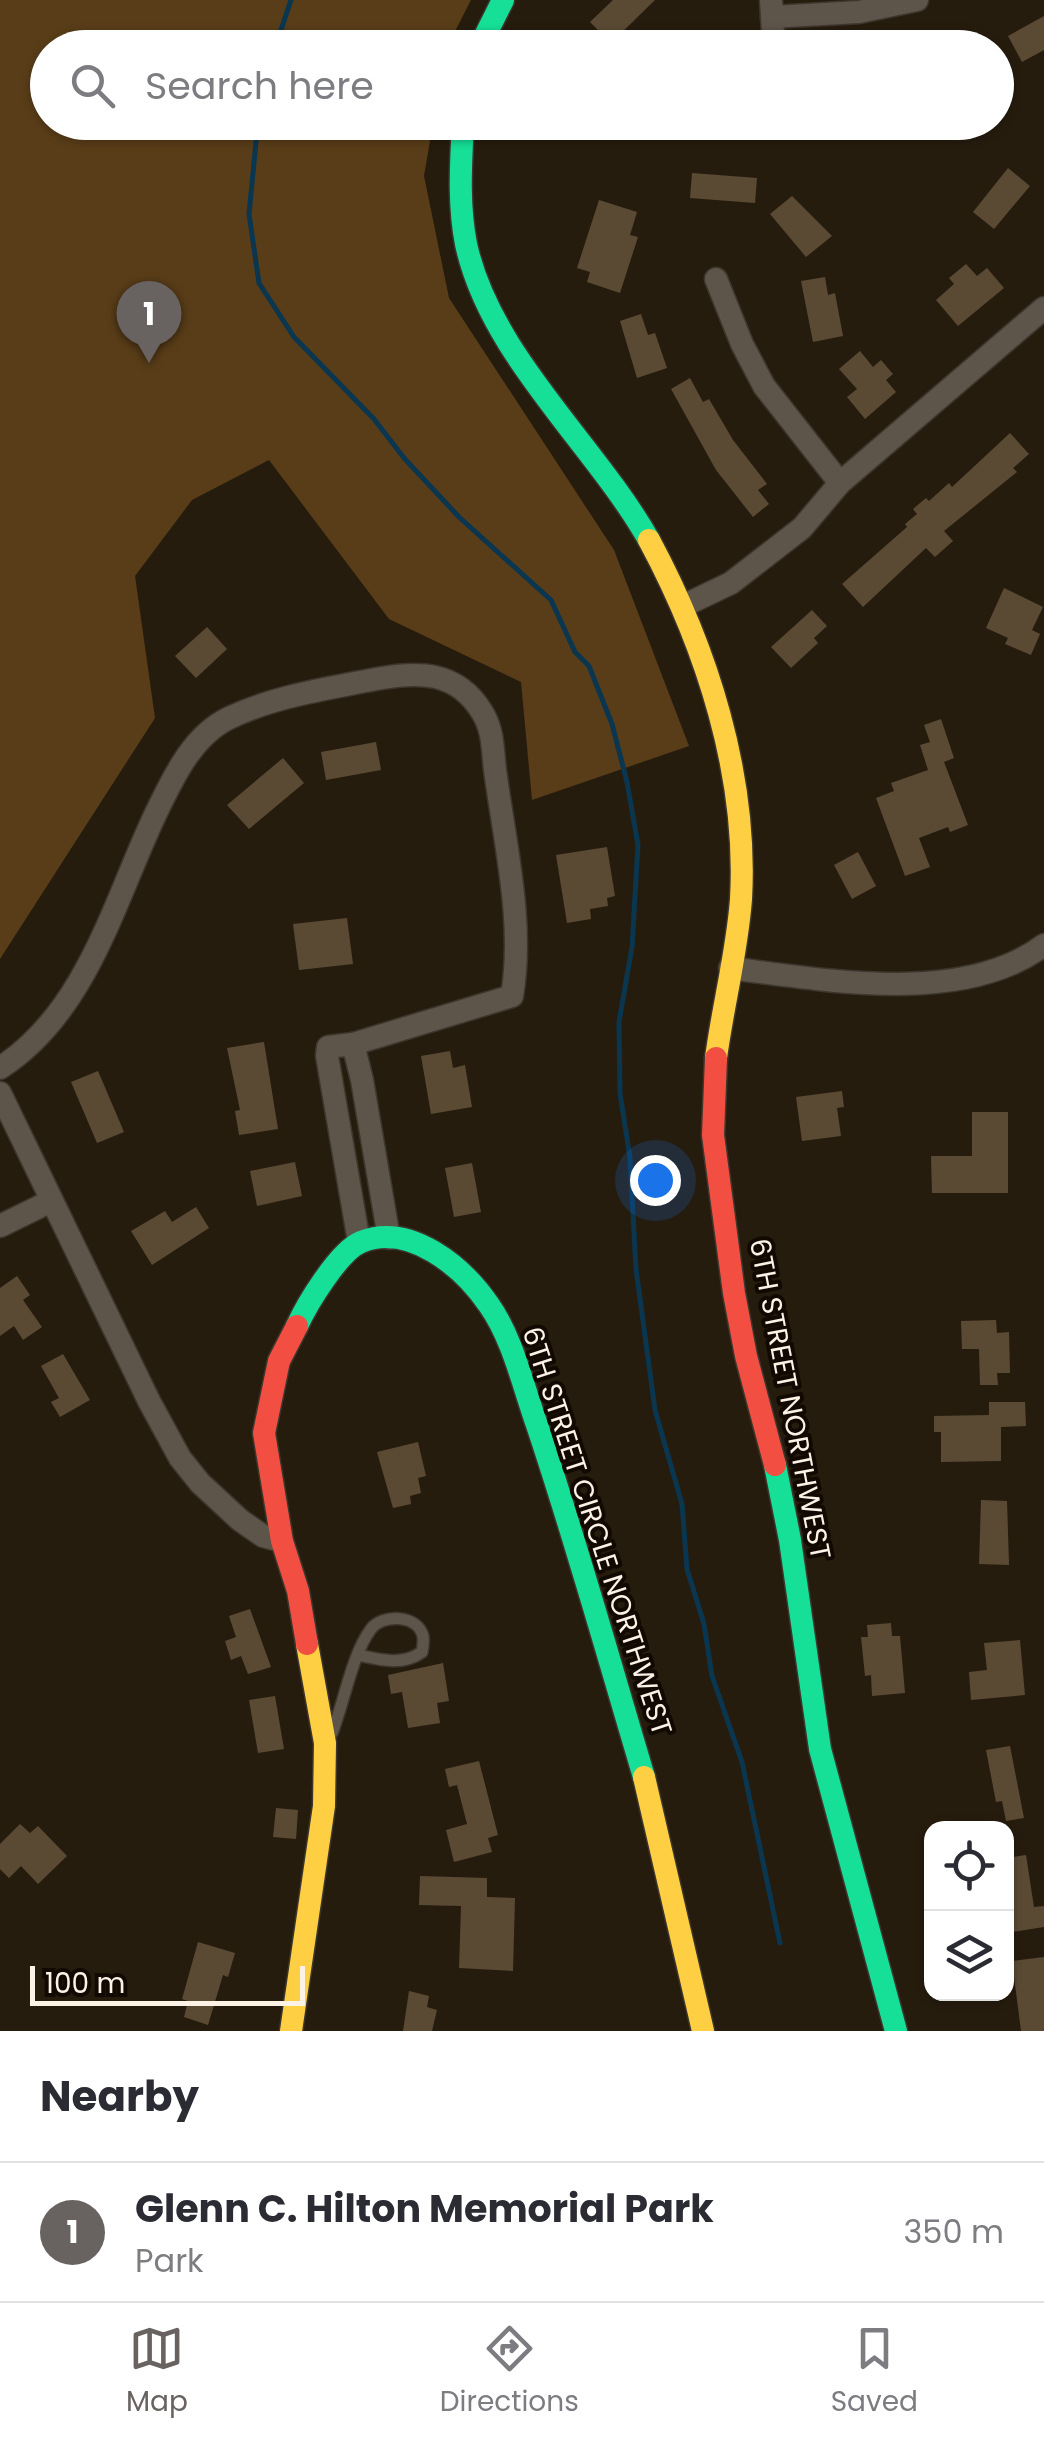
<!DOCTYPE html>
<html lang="en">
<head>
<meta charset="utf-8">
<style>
  :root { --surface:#fff; --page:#f7f7f7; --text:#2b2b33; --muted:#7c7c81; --line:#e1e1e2; --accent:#686361 }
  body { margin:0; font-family:Poppins,sans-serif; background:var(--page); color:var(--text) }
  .controls { position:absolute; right:30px; bottom:30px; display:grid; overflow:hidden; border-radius:20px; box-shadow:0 2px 8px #0004 }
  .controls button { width:90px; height:90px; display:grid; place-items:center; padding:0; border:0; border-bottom:2px solid var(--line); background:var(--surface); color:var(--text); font:50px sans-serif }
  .scale { position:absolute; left:30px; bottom:25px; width:275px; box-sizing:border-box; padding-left:10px; border:5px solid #fdf2e6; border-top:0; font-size:28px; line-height:35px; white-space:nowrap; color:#fdf2e6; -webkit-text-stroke:8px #120a02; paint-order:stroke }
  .you { position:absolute; left:655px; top:1180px; width:35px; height:35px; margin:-25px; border:8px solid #fff; border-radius:50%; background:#1a73e8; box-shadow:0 0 0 15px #1a73e833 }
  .badge { display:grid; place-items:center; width:65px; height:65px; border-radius:50%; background:var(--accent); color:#fff; font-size:32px; font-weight:700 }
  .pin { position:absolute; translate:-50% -82px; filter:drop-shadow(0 2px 5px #0008) }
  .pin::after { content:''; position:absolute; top:52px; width:35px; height:30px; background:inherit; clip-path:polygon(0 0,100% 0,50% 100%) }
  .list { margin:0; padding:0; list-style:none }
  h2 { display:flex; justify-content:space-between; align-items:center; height:130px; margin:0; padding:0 40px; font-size:42px }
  h2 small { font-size:32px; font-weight:400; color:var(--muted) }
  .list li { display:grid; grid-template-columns:65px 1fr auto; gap:30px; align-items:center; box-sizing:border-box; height:140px; padding:0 40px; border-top:2px solid var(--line) }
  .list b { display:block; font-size:38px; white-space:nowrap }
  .list p { margin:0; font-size:32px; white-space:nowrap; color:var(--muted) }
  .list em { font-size:32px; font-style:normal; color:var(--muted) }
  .icon { flex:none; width:55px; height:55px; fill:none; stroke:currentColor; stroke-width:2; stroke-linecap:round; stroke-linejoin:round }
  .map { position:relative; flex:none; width:1044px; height:2031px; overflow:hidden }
  .search { position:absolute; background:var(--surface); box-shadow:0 2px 8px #0004; left:30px; right:30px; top:30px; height:110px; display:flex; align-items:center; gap:25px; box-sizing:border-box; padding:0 35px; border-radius:55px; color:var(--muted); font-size:38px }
  .sheet { height:270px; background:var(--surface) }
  nav { display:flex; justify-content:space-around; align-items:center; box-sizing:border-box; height:140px; border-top:2px solid var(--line); background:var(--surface); font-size:28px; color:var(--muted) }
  nav a { display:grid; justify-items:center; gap:5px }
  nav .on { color:var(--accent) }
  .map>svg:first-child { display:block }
  .green { fill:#593d18 }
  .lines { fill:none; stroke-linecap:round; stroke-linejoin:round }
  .stream { stroke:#0a3650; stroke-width:5 }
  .building { fill:#5a4a34 }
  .lane-casing { stroke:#3d362d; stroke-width:14 }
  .street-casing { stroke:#3d362d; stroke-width:25 }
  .fast-casing { stroke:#3d362d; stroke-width:25 }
  .slow-casing { stroke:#3d362d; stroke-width:25 }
  .jam-casing { stroke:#3d362d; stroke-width:25 }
  .lane { stroke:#5d544a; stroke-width:11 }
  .street { stroke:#5d544a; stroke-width:22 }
  .fast { stroke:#16e098; stroke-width:22 }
  .slow { stroke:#ffcf43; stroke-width:22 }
  .jam { stroke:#f24e42; stroke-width:22 }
  .labels { text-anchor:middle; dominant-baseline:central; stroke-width:8; stroke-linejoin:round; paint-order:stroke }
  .street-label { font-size:28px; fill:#fdf2e6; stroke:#120a02 }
</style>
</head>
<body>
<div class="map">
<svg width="1044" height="2031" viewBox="0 0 1044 2031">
  <rect width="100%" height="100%" fill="#261c0e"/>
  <!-- green -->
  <path class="green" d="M0,0H471L447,47L48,48V122L433,123L424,176L449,298L614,550L689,746L532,800L521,682L389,619L269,460L192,500L135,576L155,718L0,959Z"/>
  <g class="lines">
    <!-- stream -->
    <g class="stream">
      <path d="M275,48L291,0"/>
      <path d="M258,122L249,214L259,283L294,337L374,419L404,458L459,517L551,600L575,652L589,666L612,724L627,782L638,845L632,947L619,1022L620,1093L630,1158L636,1269L655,1410L682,1504L687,1569L704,1624L712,1676L742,1762L780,1943"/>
    </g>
  </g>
  <!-- building -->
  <g class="building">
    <path d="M613,0H655L611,43L590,22Z"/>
    <path d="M1044,16V50L1022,62L1008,36Z"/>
    <path d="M1008,168L1030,186L994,229L973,212Z"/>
    <path d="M692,173L757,178L755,203L690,198Z"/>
    <path d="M792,196L832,236L806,257L770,214Z"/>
    <path d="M599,200L637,212L630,235L638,237L620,293L587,282L590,272L577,268Z"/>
    <path d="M966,264L977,276L987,268L1004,288L958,326L936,300L954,284L949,278Z"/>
    <path d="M825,277L828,295L835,293L843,336L813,342L801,281Z"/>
    <path d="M641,314L648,335L655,333L667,368L637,378L620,321Z"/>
    <path d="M860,351L873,367L881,360L893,374L886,380L896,392L865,419L847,397L857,389L839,369Z"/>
    <path d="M690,378L703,402L709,399L733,440L767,484L758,490L769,504L753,517L716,470L671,389Z"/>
    <path d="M1010,433L1029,454L1013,468L1017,472L944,531L953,541L935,557L926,548L863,607L842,584L907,527L905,524L917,514L913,509L926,498L929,501L949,483L952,487Z"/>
    <path d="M1004,588L1043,607L1032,630L1040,634L1031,655L1005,644L1008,638L986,628Z"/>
    <path d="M812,610L827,626L814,638L818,643L791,668L771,647Z"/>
    <path d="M207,627L227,649L196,678L175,656Z"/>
    <path d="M941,719L954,758L944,762L968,825L950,832L948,827L919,838L930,867L905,876L876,798L894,791L891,783L928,770L920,745L930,742L924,725Z"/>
    <path d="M376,742L381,770L326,780L321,752Z"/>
    <path d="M283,758L304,783L249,829L227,805Z"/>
    <path d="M607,847L615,896L607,898L608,906L590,909L591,919L567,923L556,855Z"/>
    <path d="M858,852L876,886L852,899L834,865Z"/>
    <path d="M347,918L353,964L299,970L293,924Z"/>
    <path d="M264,1042L278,1129L239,1135L235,1111L240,1110L227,1048Z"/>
    <path d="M450,1051L453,1068L465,1065L472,1107L431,1114L421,1056Z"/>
    <path d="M98,1071L124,1132L97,1143L71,1082Z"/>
    <path d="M842,1091L844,1107L837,1108L841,1136L802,1141L796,1097Z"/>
    <path d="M972,1112H1008V1193H932L931,1156H972Z"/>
    <path d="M295,1162L302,1196L257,1206L250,1171Z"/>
    <path d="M472,1163L481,1212L454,1217L445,1168Z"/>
    <path d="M196,1207L209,1228L152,1265L131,1231L165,1211L172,1222Z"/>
    <path d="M17,1276L30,1295L23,1300L42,1327L23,1340L14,1326L0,1336V1288Z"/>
    <path d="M996,1320L997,1333L1009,1332L1010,1373H997L998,1385H980L979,1349H962L961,1321Z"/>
    <path d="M63,1354L90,1400L60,1417L51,1402L59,1398L41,1366Z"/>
    <path d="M989,1402H1025L1026,1426L1001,1427V1461L941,1462V1432H934V1416L989,1415Z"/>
    <path d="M418,1442L426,1476L418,1478L421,1493L410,1496L411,1504L393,1508L377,1452Z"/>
    <path d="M981,1500L1007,1501L1009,1565L979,1564Z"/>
    <path d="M250,1609L271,1667L248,1674L241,1656L231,1660L225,1641L236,1637L229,1616Z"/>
    <path d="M891,1623L892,1636H900L905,1693L872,1696L871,1675L865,1676L861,1637H868L867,1625Z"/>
    <path d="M1020,1640L1025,1695L971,1700L969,1672L987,1670L984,1643Z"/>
    <path d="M443,1663L449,1701L437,1703L440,1723L408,1728L402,1692L391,1694L388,1675Z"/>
    <path d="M275,1696L284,1749L258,1753L249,1700Z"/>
    <path d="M1010,1746L1024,1818L1006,1821L1002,1801L996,1802L986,1750Z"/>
    <path d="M479,1761L498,1835L488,1838L492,1852L454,1862L446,1830L467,1824L457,1785L449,1787L445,1769Z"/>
    <path d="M276,1808L298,1810L296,1839L273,1837Z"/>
    <path d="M20,1824L30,1833L38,1826L67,1856L38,1884L21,1866L9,1878L0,1869V1844Z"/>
    <path d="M1026,1855L1034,1907L1044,1906V1927L1006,1933V1858Z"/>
    <path d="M420,1876L487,1878V1897L515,1898L513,1971L459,1968L461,1906L419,1905Z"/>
    <path d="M198,1942L235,1953L228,1977L223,1975L208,2025L184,2017L188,2001L182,1999Z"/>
    <path d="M1044,1957V2031H1021L1012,1961Z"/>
    <path d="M409,1991L429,1996L427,2007L437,2010L432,2031H403Z"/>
  </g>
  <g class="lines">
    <!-- lane casing -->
    <g class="lane-casing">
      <path id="lane" d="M332,1733C344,1703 352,1654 371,1629C382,1614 417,1614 423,1636C424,1641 423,1646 422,1652C403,1666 381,1660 358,1655"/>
    </g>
    <!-- street casing -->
    <g class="street-casing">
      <g id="street">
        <path d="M771,0L774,48"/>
        <path d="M772,17L859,12L917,0"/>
        <path d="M716,279L742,344L764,386L840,483"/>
        <path d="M683,606L731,583L802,528L840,483L1044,308"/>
        <path d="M730,968C824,980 963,1006 1044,945"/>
        <path d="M0,1068C87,1012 114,901 156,813C173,778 192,736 229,718C275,696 326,689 376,679C419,671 457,671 482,712C495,733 492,753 496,777C506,849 524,924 512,996L353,1044"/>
        <path d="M0,1093L149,1401L180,1458L200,1483L240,1520L263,1536L282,1541"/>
        <path d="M0,1226L51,1201"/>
        <path d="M359,1242L327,1056L328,1047L353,1044L362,1080L389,1238"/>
      </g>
    </g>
    <!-- fast casing -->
    <g class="fast-casing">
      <g id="fast">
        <path d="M479,48L503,0"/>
        <path d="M463,122C461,163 458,203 466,244C490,355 594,443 649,540"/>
        <path d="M297,1326C307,1304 339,1251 361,1242C410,1222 463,1267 489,1305C513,1339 523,1386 537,1425C576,1541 609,1660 644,1777"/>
        <path d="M775,1465L790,1540L820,1749L896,2031"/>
      </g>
    </g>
    <!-- slow casing -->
    <g class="slow-casing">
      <g id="slow">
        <path d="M649,540C707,648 748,776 741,899C737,953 723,1005 716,1058"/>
        <path d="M644,1777L703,2031"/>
        <path d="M291,2031L324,1806L325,1743L307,1644"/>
      </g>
    </g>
    <!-- jam casing -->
    <g class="jam-casing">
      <g id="jam">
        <path d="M716,1058L713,1135L734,1293L746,1356L775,1465"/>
        <path d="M297,1326L279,1361L264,1433L282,1541L298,1591L307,1644"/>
      </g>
    </g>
    <!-- lane -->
    <use href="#lane" class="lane"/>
    <!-- street -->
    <use href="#street" class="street"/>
    <!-- fast -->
    <use href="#fast" class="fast"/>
    <!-- slow -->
    <use href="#slow" class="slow"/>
    <!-- jam -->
    <use href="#jam" class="jam"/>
  </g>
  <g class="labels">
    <!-- street labels -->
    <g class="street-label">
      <text transform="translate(790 1399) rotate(79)">6TH STREET NORTHWEST</text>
      <text transform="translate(597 1531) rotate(72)">6TH STREET CIRCLE NORTHWEST</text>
    </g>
  </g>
</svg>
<div class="controls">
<button><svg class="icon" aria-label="locate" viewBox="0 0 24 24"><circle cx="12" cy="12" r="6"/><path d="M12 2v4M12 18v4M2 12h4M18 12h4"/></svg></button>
<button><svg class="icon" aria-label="layers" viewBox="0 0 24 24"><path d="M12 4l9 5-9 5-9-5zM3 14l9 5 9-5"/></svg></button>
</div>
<div class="scale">100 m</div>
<div class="you"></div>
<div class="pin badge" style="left:149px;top:363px">1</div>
<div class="search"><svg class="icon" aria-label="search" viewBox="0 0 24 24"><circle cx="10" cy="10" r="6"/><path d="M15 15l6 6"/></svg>Search here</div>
</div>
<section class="sheet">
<h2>Nearby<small></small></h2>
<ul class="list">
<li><span class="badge">1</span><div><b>Glenn C. Hilton Memorial Park</b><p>Park</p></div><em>350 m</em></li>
</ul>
</section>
<nav>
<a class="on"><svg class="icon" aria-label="map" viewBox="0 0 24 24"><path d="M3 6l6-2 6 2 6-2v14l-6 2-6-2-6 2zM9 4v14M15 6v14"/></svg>Map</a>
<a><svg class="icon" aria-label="directions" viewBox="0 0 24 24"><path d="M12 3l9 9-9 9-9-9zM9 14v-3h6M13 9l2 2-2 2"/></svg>Directions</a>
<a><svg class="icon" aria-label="saved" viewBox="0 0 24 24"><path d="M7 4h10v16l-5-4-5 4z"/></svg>Saved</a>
</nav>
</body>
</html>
